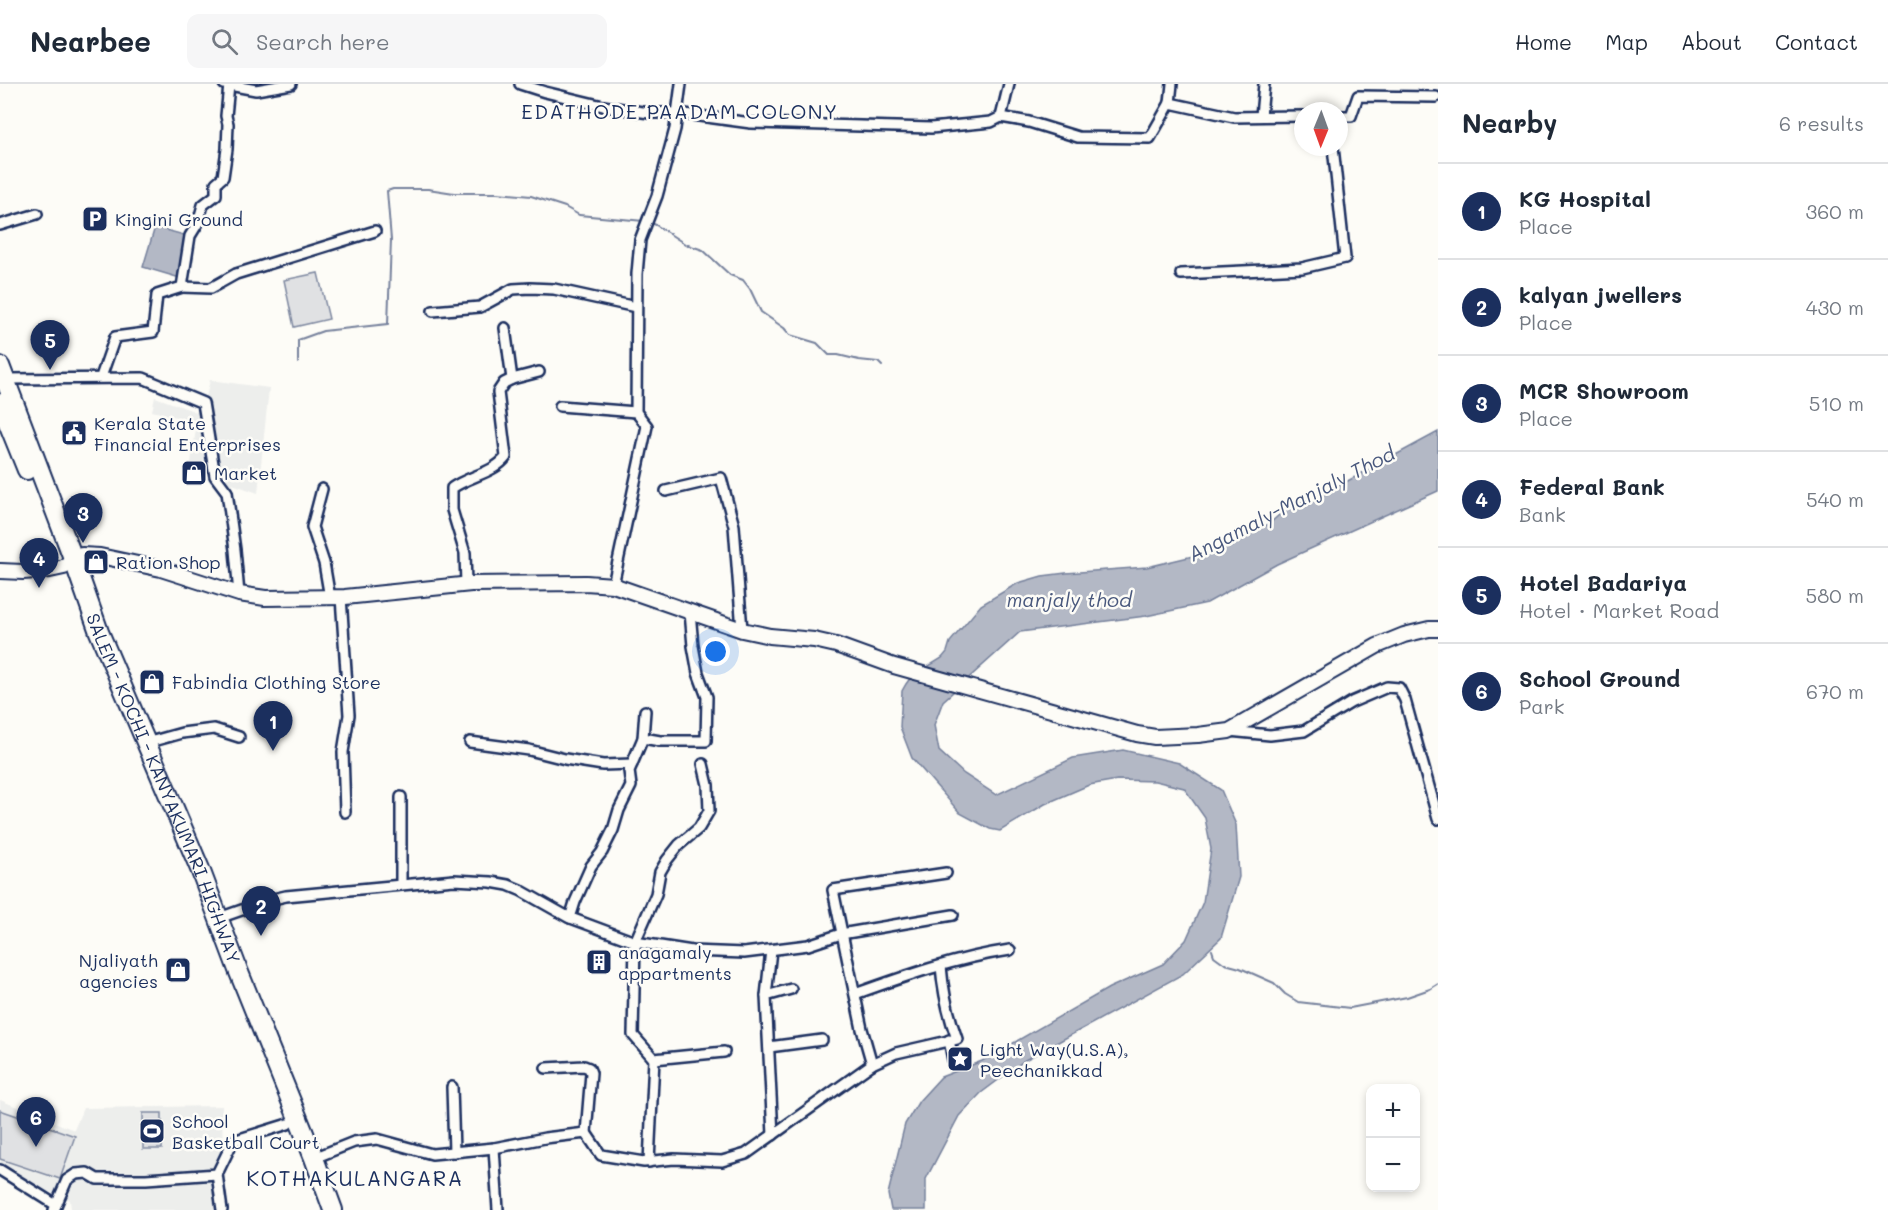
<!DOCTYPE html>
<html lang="en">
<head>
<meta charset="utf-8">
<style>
  :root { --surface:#fff; --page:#f6f6f7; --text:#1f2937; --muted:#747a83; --line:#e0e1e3; --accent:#1b2f5e }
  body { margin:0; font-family:Mali,sans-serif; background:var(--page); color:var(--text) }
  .controls { position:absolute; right:18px; bottom:18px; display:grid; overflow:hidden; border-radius:12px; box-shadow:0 3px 9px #0003 }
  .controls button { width:54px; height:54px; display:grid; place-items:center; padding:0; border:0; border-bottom:2px solid var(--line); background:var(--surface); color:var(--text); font:30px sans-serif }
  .compass { position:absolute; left:1294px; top:18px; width:54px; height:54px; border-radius:50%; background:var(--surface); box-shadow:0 3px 9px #0003; rotate:181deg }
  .you { position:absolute; left:716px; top:568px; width:21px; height:21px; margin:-15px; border:4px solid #fff; border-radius:50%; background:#1a73e8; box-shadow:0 0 0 9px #1a73e833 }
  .badge { display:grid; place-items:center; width:39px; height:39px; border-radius:50%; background:var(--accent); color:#fff; font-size:20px; font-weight:700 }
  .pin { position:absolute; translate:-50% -50px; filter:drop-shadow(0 2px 3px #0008) }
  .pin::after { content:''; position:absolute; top:32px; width:21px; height:18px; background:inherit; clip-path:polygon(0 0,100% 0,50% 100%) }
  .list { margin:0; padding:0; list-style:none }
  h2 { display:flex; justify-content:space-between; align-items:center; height:78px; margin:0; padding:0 24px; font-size:26px }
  h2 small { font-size:20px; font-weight:400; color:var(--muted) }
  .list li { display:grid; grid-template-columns:39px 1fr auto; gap:18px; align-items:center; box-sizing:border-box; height:96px; padding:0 24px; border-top:2px solid var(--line) }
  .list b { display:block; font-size:22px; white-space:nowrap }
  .list p { margin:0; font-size:20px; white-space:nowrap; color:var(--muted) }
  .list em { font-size:20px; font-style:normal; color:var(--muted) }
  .icon { flex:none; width:33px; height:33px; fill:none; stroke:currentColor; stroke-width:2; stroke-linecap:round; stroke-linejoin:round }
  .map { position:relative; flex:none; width:1438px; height:1126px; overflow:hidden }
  header { display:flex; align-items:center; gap:36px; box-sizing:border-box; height:84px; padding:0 30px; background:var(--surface); border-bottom:2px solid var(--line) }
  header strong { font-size:28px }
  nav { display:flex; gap:33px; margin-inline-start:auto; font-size:21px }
  .search { width:420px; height:54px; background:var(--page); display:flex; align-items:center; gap:15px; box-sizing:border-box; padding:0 21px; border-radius:12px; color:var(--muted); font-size:22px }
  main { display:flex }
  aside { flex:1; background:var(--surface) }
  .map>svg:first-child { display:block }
  .built { fill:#edeeec }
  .green { fill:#e0e1e3; stroke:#7e88a0; stroke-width:1.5 }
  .water { fill:#b3b8c5; stroke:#76819c; stroke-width:1.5 }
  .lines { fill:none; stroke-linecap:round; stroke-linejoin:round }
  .stream { stroke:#76819c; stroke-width:2 }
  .street-casing { stroke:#1b2f5e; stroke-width:14 }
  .secondary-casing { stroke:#1b2f5e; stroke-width:18 }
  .highway-casing { stroke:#1b2f5e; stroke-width:22 }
  .street { stroke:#fdfcf7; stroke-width:9 }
  .secondary { stroke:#fdfcf7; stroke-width:14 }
  .highway { stroke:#fdfcf7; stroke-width:18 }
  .labels { text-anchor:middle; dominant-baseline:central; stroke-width:5; stroke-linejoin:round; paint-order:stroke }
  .poi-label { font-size:18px; fill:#1b2f5e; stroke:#fdfcf7; text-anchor:start }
  .street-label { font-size:18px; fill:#1b2f5e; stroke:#fdfcf7 }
  .neighbourhood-label { font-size:20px; letter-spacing:1.5px; fill:#1b2f5e; stroke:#fdfcf7 }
  .water-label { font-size:20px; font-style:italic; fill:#49587d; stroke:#fdfcf7 }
  .quarter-label { font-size:21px; letter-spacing:1.5px; fill:#1b2f5e; stroke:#fdfcf7 }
</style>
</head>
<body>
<header>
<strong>Nearbee</strong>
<div class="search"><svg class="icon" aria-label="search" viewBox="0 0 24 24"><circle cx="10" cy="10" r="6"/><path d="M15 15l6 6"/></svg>Search here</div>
<nav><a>Home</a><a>Map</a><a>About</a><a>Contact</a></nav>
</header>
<main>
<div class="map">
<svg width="1438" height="1126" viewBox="0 0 1438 1126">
  <rect width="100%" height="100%" fill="#fdfcf7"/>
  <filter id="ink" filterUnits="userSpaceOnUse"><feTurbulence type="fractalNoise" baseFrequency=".0167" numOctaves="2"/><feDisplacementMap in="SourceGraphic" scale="12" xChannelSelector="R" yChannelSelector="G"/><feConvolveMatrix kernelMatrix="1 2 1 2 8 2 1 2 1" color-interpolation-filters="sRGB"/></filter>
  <g filter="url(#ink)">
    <!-- built -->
    <g class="built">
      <path d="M210,296L269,304L258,409L190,385L197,338L152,327L155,313L202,330Z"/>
      <path d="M0,1016L74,1046L83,1024L222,1022L224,1126H71L70,1116L0,1088Z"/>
    </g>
    <!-- green -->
    <g class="green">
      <path d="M318,189L329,235L294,243L284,196Z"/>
      <path d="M0,1026L75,1052L60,1095L0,1075Z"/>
      <rect x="143" y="1029" width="19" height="36"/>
    </g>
    <!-- water -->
    <g class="water">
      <path d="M155,143L184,151L180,194L143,183Z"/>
      <path d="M1438,348V407L1277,480L1207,519L1146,532L1020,548L943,617L934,641L939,667L964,690L996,711L1073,674L1123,666L1179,679L1221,706L1236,741L1239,793L1221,854L1183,890L1025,976L981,1009L959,1032L926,1095V1126H891L888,1110L905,1040L919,1017L941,993L982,977L1109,904L1163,880L1186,856L1203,818L1211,765L1205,734L1184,704L1155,697L1117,696L1089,701L1045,720L1000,747L990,745L960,729L912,674L900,643L902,607L906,600L911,593L942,574L947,568L950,558L981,521L1018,499L1042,492L1066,489L1147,483L1218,466L1269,440L1287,424L1342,400Z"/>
    </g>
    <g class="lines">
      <!-- stream -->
      <g class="stream">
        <path d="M649,138L656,141L685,160L703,166L730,191L743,196L750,205L761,228L784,244L790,251L817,259L829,271H838L859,276L878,278L882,282"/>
        <path d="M298,279V256L323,247L388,240L391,156L387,107L393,105H428L454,109H497L531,112L565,123L579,131L644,137"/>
        <path d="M1212,866L1214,872L1225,880L1240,884L1274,899L1285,910L1298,918L1350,924L1407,913L1430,905L1438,900"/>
      </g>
      <!-- street casing -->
      <g class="street-casing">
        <g id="street">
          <path d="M224,0L256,6L291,0"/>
          <path d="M520,0L545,8L603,22L649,29H677L751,39L931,44L991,38L1001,33L1029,38L1078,53L1150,54L1170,19L1234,33L1303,32"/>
          <path d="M1170,19L1172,0"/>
          <path d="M1261,32L1264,0"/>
          <path d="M1339,32H1351L1358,12L1436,13"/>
          <path d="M1001,33L1009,0"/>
          <path d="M0,141L37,130"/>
          <path d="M1181,190L1302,184L1345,174L1333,63"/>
          <path d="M182,203L211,204L236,190L375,147"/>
          <path d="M433,227L480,223L513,205L530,204L554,205L636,223"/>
          <path d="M505,244L512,295"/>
          <path d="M101,293L115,253L153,248L157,211L182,203L190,152L198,139L203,121L216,111V99L223,93L227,65L228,40L226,32L229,1"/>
          <path d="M5,295L143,294L203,319L215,392L227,408L235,466L239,510"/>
          <path d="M560,322L636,328"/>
          <path d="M322,405L312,443L324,479L330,514"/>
          <path d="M666,407L721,394L734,442L742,546"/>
          <path d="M466,500L465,469L452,426V404C469,392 494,389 506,373L498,308L504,299L512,295L539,288"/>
          <path d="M613,501L647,342L636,328L637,190L640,156L657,112L675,45L681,0"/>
          <path d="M341,513L349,631L343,668L345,728"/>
          <path d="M1229,647L1270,651L1304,647L1352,618L1387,603L1399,604L1405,616L1438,735"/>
          <path d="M643,654L660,657H706L707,613L698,589L693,562L690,528"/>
          <path d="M470,658L529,666L565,675L603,681L632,680"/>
          <path d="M146,659L182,649L214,645L239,653"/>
          <path d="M703,680L708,701L709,727L699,744L679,761L667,776L660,788L656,810L635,858L633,951L654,975L724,968"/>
          <path d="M401,801V713"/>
          <path d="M219,834L273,815L286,812L454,796L491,798L508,801L520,806L568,833L635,858L692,867L744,869L808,861L841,850L953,831"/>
          <path d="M570,834L575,818L591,782L602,768L613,746L619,726L631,702L629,687L643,654L645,627"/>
          <path d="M855,910C905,892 956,874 1010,866"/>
          <path d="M766,912L771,866"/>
          <path d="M949,956L953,976"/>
          <path d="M769,963L822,956"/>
          <path d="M872,980L862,945L833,806L946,789"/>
          <path d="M546,984L584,982L589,984L591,989L586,1049"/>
          <path d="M452,1003L454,1068"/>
          <path d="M773,1051L766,912L791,905"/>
          <path d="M494,1064L498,1126"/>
          <path d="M314,1074L354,1058L377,1055L432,1070L494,1064L545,1054L586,1049L601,1071L644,1078L674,1075L722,1077L746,1070L872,980L896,969L957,955C948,930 943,908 941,882"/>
          <path d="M649,1078L654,975"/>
          <path d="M0,1086L56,1121"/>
          <path d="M217,1090L222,1126"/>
          <path d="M54,1126L67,1096L76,1090L87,1089L97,1095H146L217,1090L233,1057L288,1040"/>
        </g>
      </g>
      <!-- secondary casing -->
      <g class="secondary-casing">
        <path id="secondary" d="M0,487L23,488L50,486L64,483L73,474L82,471L100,472L161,485L239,510L265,514L345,513L471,500L586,499L613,501L742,546L770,552L814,556L836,561L894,582L1137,650L1155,653L1198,651L1229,647L1377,562L1404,551L1429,545H1438"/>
      </g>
      <!-- highway casing -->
      <g class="highway-casing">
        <g id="highway">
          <path id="s1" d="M0,282L73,474L99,548L200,785L238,886L314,1074L333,1126"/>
          <path d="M0,319L27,386"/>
        </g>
      </g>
      <!-- street -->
      <use href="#street" class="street"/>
      <!-- secondary -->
      <use href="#secondary" class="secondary"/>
      <!-- highway -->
      <use href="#highway" class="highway"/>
    </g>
  </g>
  <!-- icons -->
  <defs>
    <g id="parking-square" transform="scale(1.35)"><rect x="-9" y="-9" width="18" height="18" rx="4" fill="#1b2f5e" stroke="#fdfcf7"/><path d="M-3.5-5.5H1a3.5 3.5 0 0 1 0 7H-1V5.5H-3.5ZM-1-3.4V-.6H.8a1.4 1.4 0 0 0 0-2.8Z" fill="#fff"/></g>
    <g id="civic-square" transform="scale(1.35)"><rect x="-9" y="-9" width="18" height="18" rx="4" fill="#1b2f5e" stroke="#fdfcf7"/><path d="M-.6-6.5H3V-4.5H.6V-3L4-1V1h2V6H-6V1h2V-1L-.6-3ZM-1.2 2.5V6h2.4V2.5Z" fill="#fff"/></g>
    <g id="shop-square" transform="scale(1.35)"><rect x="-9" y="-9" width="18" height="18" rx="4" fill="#1b2f5e" stroke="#fdfcf7"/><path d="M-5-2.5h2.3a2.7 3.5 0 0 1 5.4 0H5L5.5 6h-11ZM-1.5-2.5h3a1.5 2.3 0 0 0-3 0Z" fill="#fff"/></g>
    <g id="building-square" transform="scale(1.35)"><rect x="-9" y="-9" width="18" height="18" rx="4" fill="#1b2f5e" stroke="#fdfcf7"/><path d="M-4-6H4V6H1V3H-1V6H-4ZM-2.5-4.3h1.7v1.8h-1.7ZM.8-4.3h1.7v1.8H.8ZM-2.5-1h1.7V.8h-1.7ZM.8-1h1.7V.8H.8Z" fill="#fff"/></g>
    <g id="sight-square" transform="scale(1.35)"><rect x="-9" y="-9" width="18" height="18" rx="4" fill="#1b2f5e" stroke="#fdfcf7"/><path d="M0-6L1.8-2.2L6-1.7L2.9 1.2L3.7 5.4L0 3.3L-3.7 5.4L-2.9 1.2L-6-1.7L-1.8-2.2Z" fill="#fff"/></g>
    <g id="stadium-square" transform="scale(1.35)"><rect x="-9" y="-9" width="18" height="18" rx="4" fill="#1b2f5e" stroke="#fdfcf7"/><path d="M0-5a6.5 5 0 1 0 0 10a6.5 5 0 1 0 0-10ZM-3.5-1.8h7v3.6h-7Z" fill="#fff"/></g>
  </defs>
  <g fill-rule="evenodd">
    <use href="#parking-square" x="95" y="135"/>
    <use href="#civic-square" x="74" y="349"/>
    <use href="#shop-square" x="194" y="389"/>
    <use href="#shop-square" x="96" y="478"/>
    <use href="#shop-square" x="152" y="598"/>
    <use href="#building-square" x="599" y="878"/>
    <use href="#shop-square" x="178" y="886"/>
    <use href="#sight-square" x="960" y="975"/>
    <use href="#stadium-square" x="152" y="1047"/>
  </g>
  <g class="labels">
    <!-- poi labels -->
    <g class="poi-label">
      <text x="115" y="135">Kingini Ground</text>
      <text x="94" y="339">Kerala State<tspan x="94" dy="21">Financial Enterprises</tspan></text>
      <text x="214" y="389">Market</text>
      <text x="116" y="478">Ration Shop</text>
      <text x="172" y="598">Fabindia Clothing Store</text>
      <text x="618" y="868">anagamaly<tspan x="618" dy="21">appartments</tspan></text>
      <text x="158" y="876" text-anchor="end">Njaliyath<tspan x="158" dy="21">agencies</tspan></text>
      <text x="980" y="965">Light Way(U.S.A),<tspan x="980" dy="21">Peechanikkad</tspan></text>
      <text x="172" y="1037">School<tspan x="172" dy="21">Basketball Court</tspan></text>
    </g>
    <!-- street labels -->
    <g class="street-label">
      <text stroke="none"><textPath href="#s1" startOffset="453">SALEM - KOCHI - KANYAKUMARI HIGHWAY</textPath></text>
    </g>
    <!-- neighbourhood labels -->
    <g class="neighbourhood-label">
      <text x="680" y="27">EDATHODE PAADAM COLONY</text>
    </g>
    <!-- water labels -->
    <g class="water-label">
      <text transform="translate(1291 419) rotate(-27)">Angamaly-Manjaly Thod</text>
      <text x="1069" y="515">manjaly thod</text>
    </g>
    <!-- quarter labels -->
    <g class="quarter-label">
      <text x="355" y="1093">KOTHAKULANGARA</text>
    </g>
  </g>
</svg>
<div class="controls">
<button>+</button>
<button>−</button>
</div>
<svg class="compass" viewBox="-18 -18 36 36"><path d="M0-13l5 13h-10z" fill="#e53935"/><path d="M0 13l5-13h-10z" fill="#747a83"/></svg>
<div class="you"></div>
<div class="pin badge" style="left:273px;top:667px">1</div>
<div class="pin badge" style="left:261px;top:852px">2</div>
<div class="pin badge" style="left:83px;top:459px">3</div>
<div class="pin badge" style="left:39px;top:504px">4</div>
<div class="pin badge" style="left:50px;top:286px">5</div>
<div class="pin badge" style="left:36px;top:1063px">6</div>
</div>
<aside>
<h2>Nearby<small>6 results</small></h2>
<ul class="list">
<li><span class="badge">1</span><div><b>KG Hospital</b><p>Place</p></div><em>360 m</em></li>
<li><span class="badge">2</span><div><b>kalyan jwellers</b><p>Place</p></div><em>430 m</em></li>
<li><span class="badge">3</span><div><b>MCR Showroom</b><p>Place</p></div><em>510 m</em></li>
<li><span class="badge">4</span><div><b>Federal Bank</b><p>Bank</p></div><em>540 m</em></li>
<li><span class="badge">5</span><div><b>Hotel Badariya</b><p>Hotel · Market Road</p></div><em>580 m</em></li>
<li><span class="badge">6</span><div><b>School Ground</b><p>Park</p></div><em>670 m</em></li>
</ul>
</aside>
</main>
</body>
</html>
